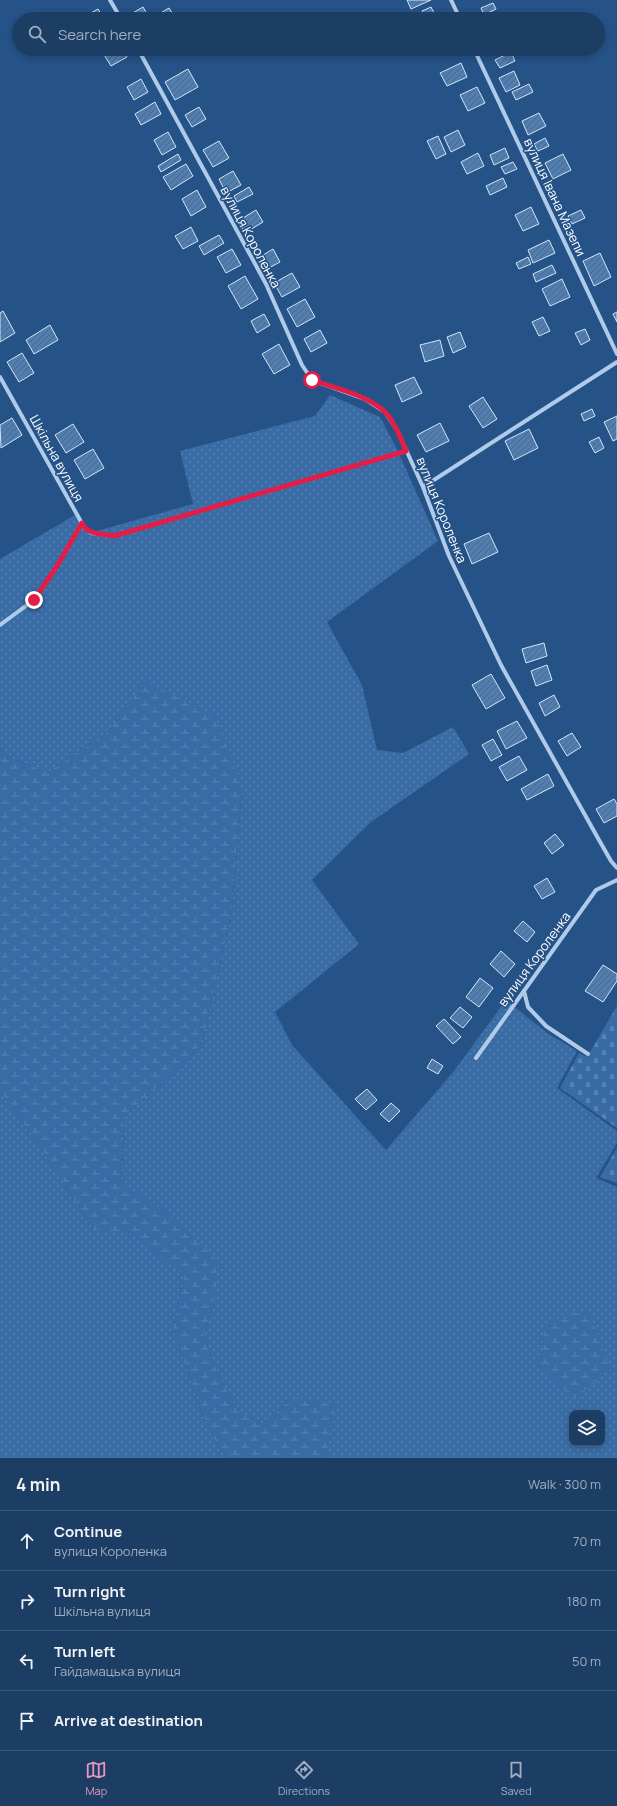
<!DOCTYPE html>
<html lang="en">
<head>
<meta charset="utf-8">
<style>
  :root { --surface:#1c3e65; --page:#25456b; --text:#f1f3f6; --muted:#a0aebf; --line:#3a5779; --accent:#e797bd }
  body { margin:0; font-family:Manrope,sans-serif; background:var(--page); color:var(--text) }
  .controls { position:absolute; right:12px; bottom:12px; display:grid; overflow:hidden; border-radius:8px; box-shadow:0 2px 6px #0003 }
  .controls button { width:36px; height:36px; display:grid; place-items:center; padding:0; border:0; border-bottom:1px solid var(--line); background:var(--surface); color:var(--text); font:20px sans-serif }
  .stop { position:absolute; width:12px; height:12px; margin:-9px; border:3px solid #e11d48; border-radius:50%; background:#fff }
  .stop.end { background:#e11d48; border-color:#fff; box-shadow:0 1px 4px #0008 }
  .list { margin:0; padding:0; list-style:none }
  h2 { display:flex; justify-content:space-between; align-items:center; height:52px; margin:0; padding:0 16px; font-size:17px }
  h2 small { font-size:13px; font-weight:400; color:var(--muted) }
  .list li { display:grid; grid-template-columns:26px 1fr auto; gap:12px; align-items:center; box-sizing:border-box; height:60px; padding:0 16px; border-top:1px solid var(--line) }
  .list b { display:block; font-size:15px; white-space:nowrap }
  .list p { margin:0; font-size:13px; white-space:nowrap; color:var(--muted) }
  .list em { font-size:13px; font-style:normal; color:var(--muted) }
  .icon { flex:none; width:22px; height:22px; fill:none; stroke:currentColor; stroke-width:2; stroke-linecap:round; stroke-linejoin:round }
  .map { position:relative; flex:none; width:617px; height:1458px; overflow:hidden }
  .search { position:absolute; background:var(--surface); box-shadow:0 2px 6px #0003; left:12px; right:12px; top:12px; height:44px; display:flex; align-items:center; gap:10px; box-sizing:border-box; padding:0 14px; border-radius:22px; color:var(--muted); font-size:15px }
  .sheet { height:292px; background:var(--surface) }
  nav { display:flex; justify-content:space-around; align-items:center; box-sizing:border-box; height:56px; border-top:1px solid var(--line); background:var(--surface); font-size:11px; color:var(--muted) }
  nav a { display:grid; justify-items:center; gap:2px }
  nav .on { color:var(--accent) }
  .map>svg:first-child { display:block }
  .grass { fill:url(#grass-dots); fill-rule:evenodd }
  .wetland { fill:url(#wetland-marsh) }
  .cemetery { fill:url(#cemetery-stones) }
  .building { fill:url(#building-hatch); stroke:#d4e5f7 }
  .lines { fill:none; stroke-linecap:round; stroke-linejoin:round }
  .street { stroke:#b0cbe9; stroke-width:4 }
  .route { stroke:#e11d48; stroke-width:5 }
  .labels { text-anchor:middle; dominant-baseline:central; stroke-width:3; stroke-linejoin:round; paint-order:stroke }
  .street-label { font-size:13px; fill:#fff; stroke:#255287 }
</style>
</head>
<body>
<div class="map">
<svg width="617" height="1458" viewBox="0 0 617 1458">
  <defs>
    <pattern id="grass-dots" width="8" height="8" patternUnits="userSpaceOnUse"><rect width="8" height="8" fill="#396ca4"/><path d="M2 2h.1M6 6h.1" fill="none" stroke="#5782b2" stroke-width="1.8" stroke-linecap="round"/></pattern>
    <pattern id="wetland-marsh" width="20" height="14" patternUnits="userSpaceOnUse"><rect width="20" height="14" fill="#396ca4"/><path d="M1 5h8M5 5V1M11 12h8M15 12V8" fill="none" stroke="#5782b2"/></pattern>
    <pattern id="cemetery-stones" width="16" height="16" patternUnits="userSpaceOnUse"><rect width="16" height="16" fill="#396ca4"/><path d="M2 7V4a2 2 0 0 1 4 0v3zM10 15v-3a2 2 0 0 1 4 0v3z" fill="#5782b2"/></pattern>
    <pattern id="building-hatch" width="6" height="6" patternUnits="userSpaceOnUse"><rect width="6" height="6" fill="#517eb1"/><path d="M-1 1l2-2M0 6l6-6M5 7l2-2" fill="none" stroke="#4f6884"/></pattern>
  </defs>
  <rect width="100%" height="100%" fill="#255287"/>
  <!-- grass -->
  <g class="grass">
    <path d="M330,395L380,417L396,447L438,541L327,622L362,685L377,750L403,753L453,727L469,754L371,822L312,880L359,944L275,1012L292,1045L386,1150L454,1071L506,1000L547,1033L577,1051L557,1088L617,1131V1143L596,1178L617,1187V1458H326L334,1405L294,1397L262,1424L240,1412L219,1377L204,1335L214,1302L178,1220L121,1183L125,1115L163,1083L202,1044L232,910L242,788L146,681L108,732L48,772L4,756L0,744V559L75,515L93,532L193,504L180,451L315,416ZM572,1413H602V1443H572Z"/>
    <path d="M0,1093L31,1134L94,1230L134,1234L184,1277L173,1329L199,1406L218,1446L228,1458H0Z"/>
  </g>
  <!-- wetland -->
  <g class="wetland">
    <path d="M145,681L215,716L242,788L232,910L202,1044L163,1083L125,1115L121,1182L178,1220L219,1262L214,1302L204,1335L219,1377L240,1412L262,1424L294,1397L335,1404L326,1458H228L218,1446L199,1406L173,1329L184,1277L134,1235L94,1230L31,1134L0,1093V744L4,756L48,772L108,732Z"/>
    <path d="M589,1312L611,1370L573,1399L538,1363L545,1326L568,1313Z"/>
  </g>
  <!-- cemetery -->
  <g class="cemetery">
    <path d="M617,1006V1128L560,1088L579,1053L587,1057Z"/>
    <path d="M617,1148V1183L600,1177Z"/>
  </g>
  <!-- building -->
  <g class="building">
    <path d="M407,0H431L411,9Z"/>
    <path d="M493,3L496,9L484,15L481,8Z"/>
    <path d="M143,7L150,19H135L131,14Z"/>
    <path d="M431,7L435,15L425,19L422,11Z"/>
    <path d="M169,8L174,16L168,19H162L159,14Z"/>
    <path d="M98,9L104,19H80Z"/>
    <path d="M103,49H123L127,57L111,66L101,50Z"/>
    <path d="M433,49H443L435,53Z"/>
    <path d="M484,49H497L486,54Z"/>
    <path d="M511,52L515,61L500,68L495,60Z"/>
    <path d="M461,63L467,77L447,86L440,73Z"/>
    <path d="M188,69L198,87L175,100L165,82Z"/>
    <path d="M514,71L520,85L506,92L499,78Z"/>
    <path d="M141,79L148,92L134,100L127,87Z"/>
    <path d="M529,84L533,92L516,100L512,92Z"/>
    <path d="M477,87L485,103L468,111L460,95Z"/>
    <path d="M155,102L161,114L141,125L135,114Z"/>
    <path d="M199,107L206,119L192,127L185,115Z"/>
    <path d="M539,113L546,126L528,135L522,121Z"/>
    <path d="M458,130L465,145L451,152L444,137Z"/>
    <path d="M168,132L176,147L162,155L154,140Z"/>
    <path d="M438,136L446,154L436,159L427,141Z"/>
    <path d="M545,138L549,146L538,151L534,144Z"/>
    <path d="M219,141L229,158L213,167L203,150Z"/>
    <path d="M505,148L509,158L494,165L490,155Z"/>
    <path d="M478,153L484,166L467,174L461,162Z"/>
    <path d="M178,154L181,160L161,172L158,166Z"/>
    <path d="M563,154L571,170L553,179L545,163Z"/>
    <path d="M513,162L517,169L505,174L501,167Z"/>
    <path d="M186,164L193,176L171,190L163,177Z"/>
    <path d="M233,171L241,185L226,193L219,179Z"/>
    <path d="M503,178L507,187L490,195L486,186Z"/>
    <path d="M249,187L253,194L237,202L234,196Z"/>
    <path d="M197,190L206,207L191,216L182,199Z"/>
    <path d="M531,207L539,224L523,231L515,215Z"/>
    <path d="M256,210L263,222L245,233L238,221Z"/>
    <path d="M581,210L585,218L572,224L568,216Z"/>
    <path d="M191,227L198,241L183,249L175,236Z"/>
    <path d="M219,235L224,243L204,255L199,246Z"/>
    <path d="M549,240L555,253L533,263L528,250Z"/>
    <path d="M232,249L241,265L226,273L217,257Z"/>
    <path d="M273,249L280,262L267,269L260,257Z"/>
    <path d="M600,253L611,277L594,286L583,261Z"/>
    <path d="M528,257L531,264L519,269L516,263Z"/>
    <path d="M552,265L556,273L536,282L533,274Z"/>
    <path d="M292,273L300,287L282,297L274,283Z"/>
    <path d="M245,276L258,299L241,309L228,286Z"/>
    <path d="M562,279L570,297L550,306L542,289Z"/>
    <path d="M305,299L315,317L297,327L287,309Z"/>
    <path d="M3,311L15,333L0,342V313Z"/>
    <path d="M617,312V322L613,314Z"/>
    <path d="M264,314L270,325L257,333L251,321Z"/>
    <path d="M543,317L550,331L539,336L532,322Z"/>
    <path d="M50,325L58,340L34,354L26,340Z"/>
    <path d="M585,329L590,340L581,345L575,333Z"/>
    <path d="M320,330L327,343L311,352L304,339Z"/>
    <path d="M460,332L466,347L453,353L447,337Z"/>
    <path d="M440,340L444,356L425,362L420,345Z"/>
    <path d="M279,344L290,365L274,374L262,354Z"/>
    <path d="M22,353L34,373L19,382L7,362Z"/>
    <path d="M414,377L422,393L402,402L395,385Z"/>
    <path d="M483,397L497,419L483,428L469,406Z"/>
    <path d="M592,409L595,416L584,421L581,414Z"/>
    <path d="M617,416V439L613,441L604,422Z"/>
    <path d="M12,418L22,435L1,448L0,425Z"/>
    <path d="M440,423L449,441L426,452L417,435Z"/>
    <path d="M73,424L84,442L66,453L55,435Z"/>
    <path d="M529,429L538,448L514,460L505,441Z"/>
    <path d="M599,437L604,448L595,453L589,442Z"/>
    <path d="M93,449L104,468L85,479L74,460Z"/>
    <path d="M489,533L498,552L472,564L464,544Z"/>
    <path d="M544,643L547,656L526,663L522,649Z"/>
    <path d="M547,665L552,680L536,686L531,671Z"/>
    <path d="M491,674L505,698L486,709L472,685Z"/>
    <path d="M554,695L560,707L545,716L539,703Z"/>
    <path d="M517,721L527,738L506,749L497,731Z"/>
    <path d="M572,733L581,747L567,756L558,741Z"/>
    <path d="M493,739L502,755L491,761L482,745Z"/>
    <path d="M519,756L527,770L507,781L499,767Z"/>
    <path d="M548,774L554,786L527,800L521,789Z"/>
    <path d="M614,799L617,804V816L604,823L596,809Z"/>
    <path d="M555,834L564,845L552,854L544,843Z"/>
    <path d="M547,878L555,892L542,899L534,886Z"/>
    <path d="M523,921L535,932L527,942L514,931Z"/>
    <path d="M501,951L515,964L504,977L490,964Z"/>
    <path d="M603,965L617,974V981L603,1002L585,991Z"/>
    <path d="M480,978L493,988L479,1007L466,997Z"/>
    <path d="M460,1007L472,1017L463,1028L450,1018Z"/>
    <path d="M444,1019L461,1037L453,1044L436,1026Z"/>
    <path d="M432,1059L443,1066L438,1074L427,1068Z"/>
    <path d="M367,1089L377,1100L366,1110L355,1099Z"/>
    <path d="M391,1103L400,1111L389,1122L380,1114Z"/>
  </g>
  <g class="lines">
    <!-- street -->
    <g class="street">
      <path d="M110,0L121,19"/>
      <path d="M451,0L460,19"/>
      <path d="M138,49L266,284L302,365L312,380L365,399L385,412L397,430L423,487L449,556L501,665L599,840L611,861L617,868"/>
      <path d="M474,49L617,354"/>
      <path d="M0,377L84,527L91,533L114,536L406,451"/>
      <path d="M423,487L617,362"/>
      <path d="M0,625L34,600L57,566L82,523"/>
      <path d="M524,991L528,1007L546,1026L588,1054"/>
      <path d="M476,1058L596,890L617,880"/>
    </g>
  </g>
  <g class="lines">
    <!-- route -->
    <path class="route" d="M34,600L57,566L82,523C87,535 103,534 114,536L406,451C401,438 395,423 386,413C369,395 334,388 312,380"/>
  </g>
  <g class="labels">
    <!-- street labels -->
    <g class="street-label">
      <text transform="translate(555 197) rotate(65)">вулиця Івана Мазепи</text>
      <text transform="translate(251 237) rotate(62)">вулиця Короленка</text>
      <text transform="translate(57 458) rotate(61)">Шкільна вулиця</text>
      <text transform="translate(442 510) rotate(68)">вулиця Короленка</text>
      <text transform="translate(534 959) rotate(-54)">вулиця Короленка</text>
    </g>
  </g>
</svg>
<div class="controls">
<button><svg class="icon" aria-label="layers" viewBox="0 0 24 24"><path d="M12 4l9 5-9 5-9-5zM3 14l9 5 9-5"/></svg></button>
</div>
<div class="stop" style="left:312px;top:380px"></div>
<div class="stop end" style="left:34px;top:600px"></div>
<div class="search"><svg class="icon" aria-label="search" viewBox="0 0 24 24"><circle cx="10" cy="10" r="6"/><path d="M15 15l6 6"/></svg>Search here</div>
</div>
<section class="sheet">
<h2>4 min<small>Walk · 300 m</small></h2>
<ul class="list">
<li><svg class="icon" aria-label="ahead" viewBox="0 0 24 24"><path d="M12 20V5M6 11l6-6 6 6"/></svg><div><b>Continue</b><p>вулиця Короленка</p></div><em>70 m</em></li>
<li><svg class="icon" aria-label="right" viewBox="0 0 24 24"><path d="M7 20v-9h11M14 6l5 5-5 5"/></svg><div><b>Turn right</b><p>Шкільна вулиця</p></div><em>180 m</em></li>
<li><svg class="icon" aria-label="left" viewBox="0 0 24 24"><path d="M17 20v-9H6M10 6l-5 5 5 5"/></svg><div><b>Turn left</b><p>Гайдамацька вулиця</p></div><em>50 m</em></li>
<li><svg class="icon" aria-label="arrive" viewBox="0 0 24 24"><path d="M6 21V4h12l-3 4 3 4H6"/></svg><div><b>Arrive at destination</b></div></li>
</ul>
</section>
<nav>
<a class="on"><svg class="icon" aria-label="map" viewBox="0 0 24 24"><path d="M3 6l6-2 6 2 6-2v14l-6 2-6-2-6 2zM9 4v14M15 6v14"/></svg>Map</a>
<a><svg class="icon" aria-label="directions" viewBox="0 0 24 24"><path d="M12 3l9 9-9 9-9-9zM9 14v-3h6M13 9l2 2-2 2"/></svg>Directions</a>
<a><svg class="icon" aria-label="saved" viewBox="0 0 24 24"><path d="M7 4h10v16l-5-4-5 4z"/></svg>Saved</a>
</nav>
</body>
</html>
